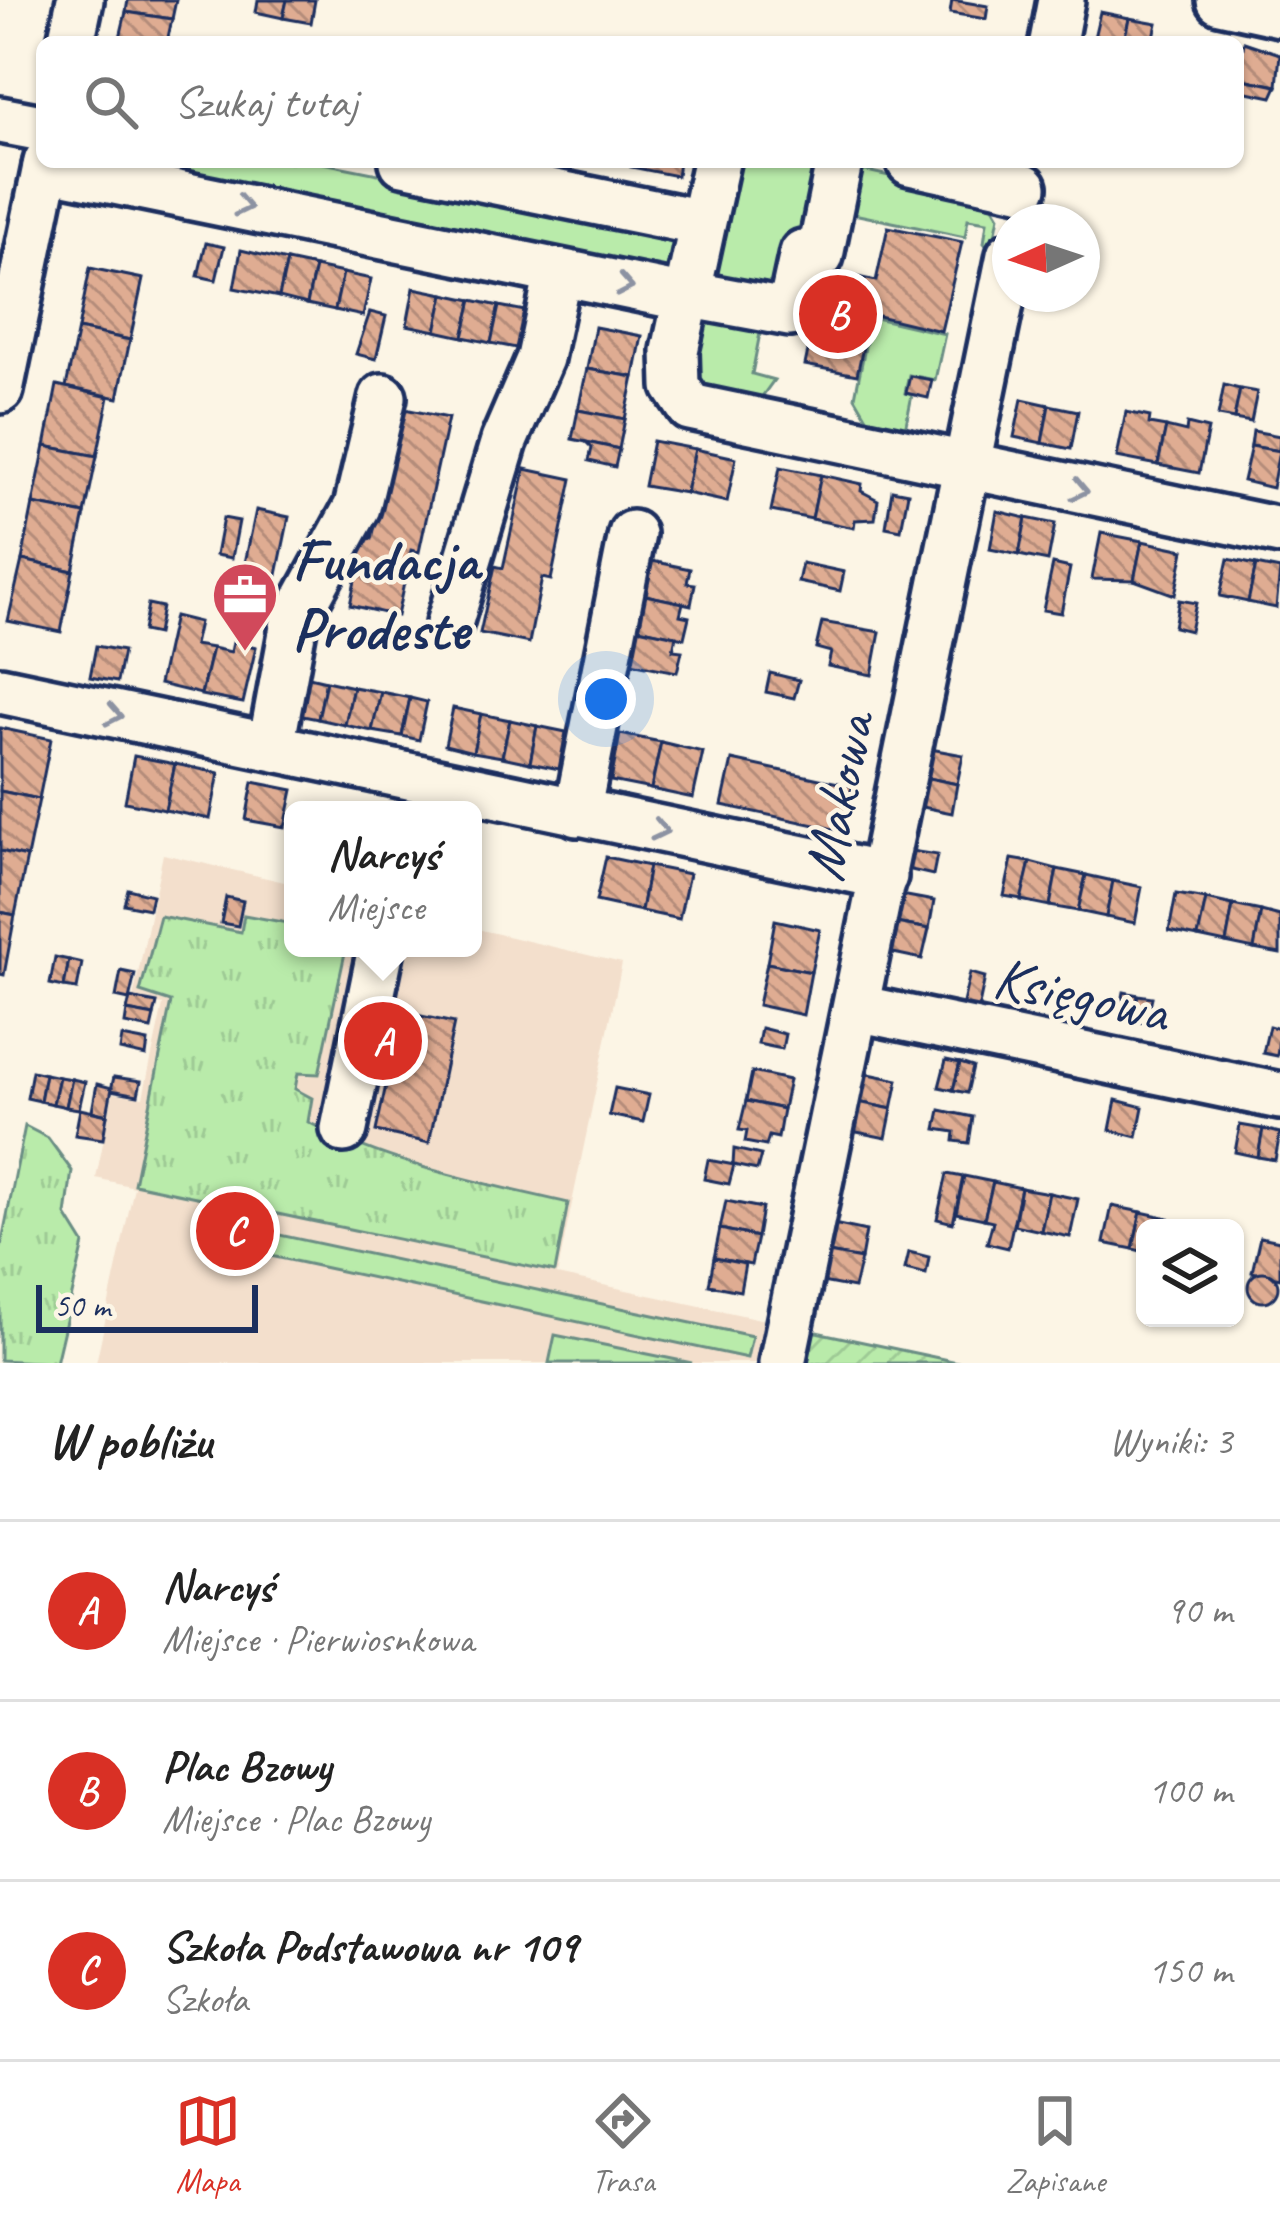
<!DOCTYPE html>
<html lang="pl">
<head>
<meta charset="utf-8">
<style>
  :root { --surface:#fff; --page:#f6f6f6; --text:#222; --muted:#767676; --line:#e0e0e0; --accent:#d93025 }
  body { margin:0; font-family:Caveat,sans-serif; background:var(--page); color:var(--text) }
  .controls { position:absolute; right:36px; bottom:36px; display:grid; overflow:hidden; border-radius:18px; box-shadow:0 3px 9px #0004 }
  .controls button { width:108px; height:108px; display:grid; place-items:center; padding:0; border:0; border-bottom:3px solid var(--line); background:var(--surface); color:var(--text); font:60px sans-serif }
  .compass { position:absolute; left:992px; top:204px; width:108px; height:108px; border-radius:50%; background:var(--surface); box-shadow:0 3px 9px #0004; rotate:267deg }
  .scale { position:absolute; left:36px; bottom:30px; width:222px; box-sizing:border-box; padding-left:12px; border:6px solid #1b2f5e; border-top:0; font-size:33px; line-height:42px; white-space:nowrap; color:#1b2f5e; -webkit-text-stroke:9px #fcf5e5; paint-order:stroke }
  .you { position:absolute; left:606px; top:699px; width:42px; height:42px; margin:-30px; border:9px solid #fff; border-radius:50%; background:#1a73e8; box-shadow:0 0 0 18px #1a73e833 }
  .badge { display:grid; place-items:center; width:78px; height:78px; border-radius:50%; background:var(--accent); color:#fff; font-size:39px; font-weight:700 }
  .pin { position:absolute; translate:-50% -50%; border:6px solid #fff; box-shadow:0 3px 12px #0006 }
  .popup { position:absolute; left:284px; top:801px; width:198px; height:156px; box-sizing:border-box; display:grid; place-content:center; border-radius:18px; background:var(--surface); filter:drop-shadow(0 3px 9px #0005); font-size:39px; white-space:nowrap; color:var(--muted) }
  .popup b { font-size:45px; color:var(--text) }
  .popup::after { content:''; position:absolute; left:50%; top:100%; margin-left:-24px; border:24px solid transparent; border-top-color:var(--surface) }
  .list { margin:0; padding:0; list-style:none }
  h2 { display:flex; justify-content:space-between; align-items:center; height:156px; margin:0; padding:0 48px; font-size:51px }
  h2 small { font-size:39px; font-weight:400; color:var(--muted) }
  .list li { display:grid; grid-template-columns:78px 1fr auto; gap:36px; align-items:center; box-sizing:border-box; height:180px; padding:0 48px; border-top:3px solid var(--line) }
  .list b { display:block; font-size:45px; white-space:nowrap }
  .list p { margin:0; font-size:39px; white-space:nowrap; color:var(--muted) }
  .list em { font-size:39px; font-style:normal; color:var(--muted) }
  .icon { flex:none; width:66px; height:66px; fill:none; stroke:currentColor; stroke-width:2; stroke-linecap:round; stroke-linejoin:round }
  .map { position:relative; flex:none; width:1280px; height:1363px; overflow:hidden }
  .search { position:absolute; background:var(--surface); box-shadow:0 3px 9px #0004; left:36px; right:36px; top:36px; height:132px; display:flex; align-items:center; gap:30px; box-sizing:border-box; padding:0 42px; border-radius:18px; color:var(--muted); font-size:45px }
  .sheet { height:696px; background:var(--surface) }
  nav { display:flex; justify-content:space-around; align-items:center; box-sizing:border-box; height:168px; border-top:3px solid var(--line); background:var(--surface); font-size:33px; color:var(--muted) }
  nav a { display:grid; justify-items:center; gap:6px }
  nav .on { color:var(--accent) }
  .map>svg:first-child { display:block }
  .built { fill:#f3dfcc }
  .grass { fill:#b9ebaa; stroke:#6a8d84; stroke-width:3 }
  .park { fill:url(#park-tufts); stroke:#6a8d84; stroke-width:3 }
  .garden { fill:url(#garden-furrows); stroke:#6a8d84; stroke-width:3 }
  .building { fill:url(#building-back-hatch); stroke:#1b2f5e; stroke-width:3 }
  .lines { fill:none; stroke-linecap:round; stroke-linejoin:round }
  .minor-casing { stroke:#1b2f5e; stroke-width:54 }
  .minor { stroke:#fcf5e5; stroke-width:45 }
  .oneway { stroke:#8c92a2 }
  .labels { text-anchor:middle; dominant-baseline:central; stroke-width:9; stroke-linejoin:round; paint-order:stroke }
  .poi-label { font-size:60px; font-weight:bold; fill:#1b2f5e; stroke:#fcf5e5; text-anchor:start }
  .street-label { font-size:60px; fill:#1b2f5e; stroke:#fcf5e5 }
</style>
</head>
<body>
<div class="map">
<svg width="1280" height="1363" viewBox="0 0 1280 1363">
  <defs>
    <pattern id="park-tufts" width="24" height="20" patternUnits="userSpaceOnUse" patternTransform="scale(3)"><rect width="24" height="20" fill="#b9ebaa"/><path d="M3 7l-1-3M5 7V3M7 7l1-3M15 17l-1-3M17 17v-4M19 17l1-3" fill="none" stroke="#9eca95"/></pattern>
    <pattern id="garden-furrows" width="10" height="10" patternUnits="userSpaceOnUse" patternTransform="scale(3)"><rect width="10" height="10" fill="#b9ebaa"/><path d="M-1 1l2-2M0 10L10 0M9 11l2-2" fill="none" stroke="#9eca95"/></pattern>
    <pattern id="building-back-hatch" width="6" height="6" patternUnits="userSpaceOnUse" patternTransform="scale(3)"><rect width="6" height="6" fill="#dfac92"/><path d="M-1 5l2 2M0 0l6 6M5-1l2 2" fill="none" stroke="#b48c7a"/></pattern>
  </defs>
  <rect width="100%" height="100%" fill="#fcf5e5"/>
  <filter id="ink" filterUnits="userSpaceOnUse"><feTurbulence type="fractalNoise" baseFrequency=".00833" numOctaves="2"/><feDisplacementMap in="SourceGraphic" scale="24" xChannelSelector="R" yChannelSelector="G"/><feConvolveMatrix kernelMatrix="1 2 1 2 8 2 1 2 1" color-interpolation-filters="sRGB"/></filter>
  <g filter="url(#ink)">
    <!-- built -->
    <path class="built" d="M163,854L293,884V948H473V928L622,963L557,1275L774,1322L765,1363H96L134,1187L96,1178L113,1093L143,1097L163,1005L133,998Z"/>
    <!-- grass -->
    <g class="grass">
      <path d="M120,162H318L644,227L682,242L672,275Z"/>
      <path d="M739,162H820L815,244L783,239L768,301L707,290Z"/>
      <path d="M849,167L988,198L999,216L992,252L984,243L987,222L968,219L965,237L839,211Z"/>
      <path d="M703,306L763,318L752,374L774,380L756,405L716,399L694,378Z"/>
      <path d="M871,317L945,334L935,380L909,375L905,393L912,395L903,439L876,433L855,397Z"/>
      <path d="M228,1224L752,1336L747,1358L224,1246Z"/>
      <path d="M555,1335L692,1363H549Z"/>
    </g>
    <!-- park -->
    <g class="park">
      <path d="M244,915L293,924V948H346L319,1074L298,1073L295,1089L312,1098L308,1122C390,1165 479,1182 568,1203L555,1272L134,1184L171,1002L140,992L160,916L241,932Z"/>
      <path d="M25,1126L48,1138L72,1171L66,1215L84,1244L56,1363L0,1360V1251Z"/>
    </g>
    <!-- garden -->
    <path class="garden" d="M807,1330L962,1363H801Z"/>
    <!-- building -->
    <g class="building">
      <path d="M128,0H176L172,19L126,12Z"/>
      <path d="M258,0H287L283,18L256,12Z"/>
      <path d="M287,0H315L311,23L283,18Z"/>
      <path d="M952,0L988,6L986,19L950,13Z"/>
      <path d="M126,12L172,19L167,42H119Z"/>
      <path d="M1100,12L1129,18L1124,42H1093Z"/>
      <path d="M1129,18L1157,23L1153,42H1124Z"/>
      <path d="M1244,42L1280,54L1277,86L1238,78Z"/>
      <path d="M1238,78L1277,86L1272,97L1238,90Z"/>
      <path d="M633,162H679L677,176L631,167Z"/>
      <path d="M888,227L962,242L941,331L870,314L857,375L805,365L825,270L876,281Z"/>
      <path d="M206,243L224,247L216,280L198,276Z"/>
      <path d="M241,250L287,261L279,297L234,288Z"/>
      <path d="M287,261L315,267L307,304L279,297Z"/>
      <path d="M315,267L343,273L335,310L307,304Z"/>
      <path d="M90,268L143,279L130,340L78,329Z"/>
      <path d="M343,273L371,279L363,316L335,310Z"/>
      <path d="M414,288L444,294L436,331L407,325Z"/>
      <path d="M444,294L472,300L463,337L436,331Z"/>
      <path d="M472,300L499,306L491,343L463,337Z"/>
      <path d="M499,306L530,312L521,349L491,343Z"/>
      <path d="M370,312L386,316L376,359L356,354Z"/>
      <path d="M595,327L642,336L634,377L587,369Z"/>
      <path d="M78,329L130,340L118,398L66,387Z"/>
      <path d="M587,369L634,377L625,419L578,410Z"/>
      <path d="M910,376L932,380L928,398L906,393Z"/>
      <path d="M57,385L109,397L97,456L45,446Z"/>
      <path d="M1224,385L1240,389L1234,419L1218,416Z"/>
      <path d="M1240,389L1257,392L1251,422L1234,419Z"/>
      <path d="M1022,399L1049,405L1042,443L1014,437Z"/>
      <path d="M1049,405L1078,411L1071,449L1042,443Z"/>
      <path d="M400,408L448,418L419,552L411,550L397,616L350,605L364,537L372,539Z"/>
      <path d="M578,410L625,419L619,449L572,439Z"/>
      <path d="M1126,412L1150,417L1149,424L1166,427L1158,465L1117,457Z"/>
      <path d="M1187,424L1208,429L1199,473L1158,465L1166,427L1186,432Z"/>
      <path d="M1253,431L1280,436L1279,451L1251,446Z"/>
      <path d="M653,441L695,449L686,493L644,486Z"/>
      <path d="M586,442L619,449L615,467L589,461L592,448Z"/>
      <path d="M45,446L97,456L85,514L33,504Z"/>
      <path d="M1251,446L1279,451L1272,488L1243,481Z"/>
      <path d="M695,449L736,458L727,502L686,493Z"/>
      <path d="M780,467L821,475L812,519L771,511Z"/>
      <path d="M525,469L572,479L551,580L542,578L529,643L480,633L495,566L503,568Z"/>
      <path d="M821,475L862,484L861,491L878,500L875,519L855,520L854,528L812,519Z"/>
      <path d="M892,490L908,493L901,530L886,527Z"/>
      <path d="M33,504L85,514L73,571L22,560Z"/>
      <path d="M256,510L289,517L273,594L240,587Z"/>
      <path d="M997,511L1026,518L1019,555L990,549Z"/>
      <path d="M223,518L239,521L232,558L216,555Z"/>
      <path d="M1026,518L1055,524L1048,561L1019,555Z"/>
      <path d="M1101,533L1142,541L1134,580L1092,579Z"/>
      <path d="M1142,541L1184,550L1175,595L1134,580Z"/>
      <path d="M1228,559L1256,565L1248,602L1220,596Z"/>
      <path d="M22,560L73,571L61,632L8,621Z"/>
      <path d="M652,561L690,569L687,583L695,584L691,605L645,595Z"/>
      <path d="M802,563L844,572L840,591L798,582Z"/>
      <path d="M1053,564L1070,568L1061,613L1043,610Z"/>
      <path d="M1256,565L1280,570L1276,608L1248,602Z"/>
      <path d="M645,595L683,603L680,615L689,617L684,638L638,628Z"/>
      <path d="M1179,600L1196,603L1190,631L1174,627Z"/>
      <path d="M148,604L162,607L157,634L143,631Z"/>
      <path d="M174,616L199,622L194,645L212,648L201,694L159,684Z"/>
      <path d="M822,622L880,632L872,675L828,666L831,652L816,648Z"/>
      <path d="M638,628L676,636L673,650L682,651L677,672L631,663Z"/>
      <path d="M233,642L256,647L243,703L201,695L212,648L231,652Z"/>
      <path d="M96,646L123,651L117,682L90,677Z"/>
      <path d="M770,673L799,680L794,698L766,692Z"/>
      <path d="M296,674L326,681L318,719L288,713Z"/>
      <path d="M326,681L353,687L345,725L318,719Z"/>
      <path d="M353,687L381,692L372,731L345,725Z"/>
      <path d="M381,692L410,698L402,736L372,731Z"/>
      <path d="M410,698L427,702L419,740L402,736Z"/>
      <path d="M453,708L481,714L473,752L445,745Z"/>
      <path d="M481,714L510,720L502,757L473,752Z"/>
      <path d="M510,720L537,726L530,763L502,757Z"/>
      <path d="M537,726L566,732L559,769L530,763Z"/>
      <path d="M0,728L51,739L39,799L0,791Z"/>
      <path d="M620,734L661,742L651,789L611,781Z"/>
      <path d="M661,742L703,752L693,798L651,789Z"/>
      <path d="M925,748L963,755L957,784L919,776Z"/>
      <path d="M134,756L175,764L165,810L125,802Z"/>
      <path d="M732,760L852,786L843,831L722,805Z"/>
      <path d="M175,764L219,773L210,819L165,810Z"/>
      <path d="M919,776L957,784L952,813L913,805Z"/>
      <path d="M253,782L293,790L285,827L246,820Z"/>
      <path d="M0,791L39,799L27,857L0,851Z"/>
      <path d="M0,851L27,857L15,915L0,912Z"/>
      <path d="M911,851L937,855L933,875L907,869Z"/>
      <path d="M606,857L649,866L641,911L596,901Z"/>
      <path d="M1012,859L1030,862L1022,899L1004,896Z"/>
      <path d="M1030,862L1057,869L1050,906L1021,900Z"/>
      <path d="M649,866L689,874L679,919L641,911Z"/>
      <path d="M1057,869L1086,875L1078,911L1050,906Z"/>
      <path d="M1086,875L1113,881L1106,917L1078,911Z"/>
      <path d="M1113,881L1142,887L1135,923L1106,917Z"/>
      <path d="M128,889L152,895L149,909L124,904Z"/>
      <path d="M896,894L934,901L929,929L890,922Z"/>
      <path d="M1176,894L1206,899L1198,937L1169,931Z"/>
      <path d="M226,897L243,901L238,926L221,923Z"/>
      <path d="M1206,899L1233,905L1226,943L1198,937Z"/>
      <path d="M1233,905L1261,911L1254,949L1226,943Z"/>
      <path d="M1261,911L1280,916V954L1254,949Z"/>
      <path d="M0,912L15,915L4,975L0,974Z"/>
      <path d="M775,920L820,930L811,972L767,963Z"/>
      <path d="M890,922L929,929L922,959L884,951Z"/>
      <path d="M55,957L69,960L64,987L50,984Z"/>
      <path d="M69,960L82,963L77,989L64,987Z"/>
      <path d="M767,963L811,972L803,1015L758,1005Z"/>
      <path d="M121,971L135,974L129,1000L116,997Z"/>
      <path d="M970,973L985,977L978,1010L962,1007Z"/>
      <path d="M1124,992L1138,995L1133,1021L1119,1018Z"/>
      <path d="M1138,995L1152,997L1146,1023L1133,1021Z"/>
      <path d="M130,998L157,1003L154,1016L127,1011Z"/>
      <path d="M127,1011L154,1016L151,1029L125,1024Z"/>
      <path d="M402,1012L454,1023L429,1143L376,1131Z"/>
      <path d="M1269,1026L1280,1029L1277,1056L1263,1053Z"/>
      <path d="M761,1028L785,1034L782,1049L758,1044Z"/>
      <path d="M122,1037L148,1042L146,1056L120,1050Z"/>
      <path d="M946,1060L960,1063L953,1090L939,1087Z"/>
      <path d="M960,1063L973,1067L967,1093L953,1090Z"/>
      <path d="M32,1071L45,1074L40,1101L27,1098Z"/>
      <path d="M752,1072L789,1080L783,1109L746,1101Z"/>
      <path d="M859,1072L898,1080L892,1109L853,1101Z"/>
      <path d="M45,1074L59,1077L53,1104L40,1101Z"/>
      <path d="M59,1077L72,1079L66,1107L53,1104Z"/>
      <path d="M114,1077L141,1081L138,1095L111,1090Z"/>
      <path d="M72,1079L85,1082L79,1109L66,1107Z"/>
      <path d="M97,1084L112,1088L107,1115L92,1111Z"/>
      <path d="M615,1088L649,1095L643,1122L609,1115Z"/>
      <path d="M1116,1100L1143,1107L1137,1137L1110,1130Z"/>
      <path d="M746,1101L783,1109L778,1138L769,1136L766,1146L745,1142L747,1131L739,1130Z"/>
      <path d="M853,1101L892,1109L886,1138L847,1130Z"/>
      <path d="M80,1109L107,1115L103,1139L75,1135Z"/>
      <path d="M940,1110L973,1117L969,1143L954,1141L955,1132L936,1129Z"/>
      <path d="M1240,1125L1263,1129L1258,1157L1235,1152Z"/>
      <path d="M1263,1129L1280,1133L1275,1160L1258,1157Z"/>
      <path d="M734,1149L761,1155L757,1170L733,1165Z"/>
      <path d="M708,1160L734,1165L729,1184L704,1179Z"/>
      <path d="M947,1174L963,1177L953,1223L937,1219Z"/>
      <path d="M964,1176L993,1182L984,1219L956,1213Z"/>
      <path d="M993,1182L1021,1188L1008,1248L987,1243L993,1221L984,1219Z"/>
      <path d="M1021,1188L1049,1193L1041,1231L1014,1225Z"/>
      <path d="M1049,1193L1078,1199L1070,1237L1041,1231Z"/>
      <path d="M726,1201L762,1208L757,1237L720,1229Z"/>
      <path d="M1112,1206L1141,1212L1133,1249L1104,1243Z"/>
      <path d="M1141,1212L1168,1218L1166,1228H1145V1252L1133,1249Z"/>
      <path d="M829,1223L866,1231L861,1259L823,1252Z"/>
      <path d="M720,1229L757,1237L751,1265L714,1258Z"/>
      <path d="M1260,1237L1280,1241V1278L1252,1272Z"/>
      <path d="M823,1252L861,1259L854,1288L817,1281Z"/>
      <path d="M909,1252L929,1257L926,1274L905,1269Z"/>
      <path d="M714,1258L745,1264L740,1291L709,1285Z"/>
      <circle cx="1263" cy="1287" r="15"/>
    </g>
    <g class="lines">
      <!-- minor casing -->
      <g class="minor-casing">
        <g id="minor">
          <path d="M1220,0L1280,13"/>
          <path d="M71,42L80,0"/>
          <path d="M1053,42L1061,0"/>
          <path d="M0,120L42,128"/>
          <path d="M403,162L702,223"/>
          <path d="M716,162L675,351L676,386L690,407L1280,531"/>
          <path d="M910,162L1024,187"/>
          <path d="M46,167L686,298"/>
          <path d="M687,294L790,313L803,253L820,256L839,162"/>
          <path d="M0,390L47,162"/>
          <path d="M449,624L504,441L540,358L558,273"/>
          <path d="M0,690L884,876"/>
          <path d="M271,746L294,622L357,507L383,397"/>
          <path d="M577,813L632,534"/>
          <path d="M857,1008L1280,1096"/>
          <path d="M344,1129L381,948"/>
          <path d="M782,1363L1010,255"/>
        </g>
      </g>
      <!-- minor -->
      <use href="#minor" class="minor"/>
    </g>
    <!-- one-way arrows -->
    <defs><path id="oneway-chevron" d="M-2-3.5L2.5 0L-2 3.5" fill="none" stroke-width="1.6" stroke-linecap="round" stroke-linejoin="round" transform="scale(3)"/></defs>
    <g class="oneway">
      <use href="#oneway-chevron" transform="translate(243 206) rotate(12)"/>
      <use href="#oneway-chevron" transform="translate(625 286) rotate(11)"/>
      <use href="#oneway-chevron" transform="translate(1080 490) rotate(12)"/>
      <use href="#oneway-chevron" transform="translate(114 715) rotate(11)"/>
      <use href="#oneway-chevron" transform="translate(660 830) rotate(12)"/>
    </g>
  </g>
  <!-- icons -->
  <defs>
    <g id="office-pin" transform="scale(3.45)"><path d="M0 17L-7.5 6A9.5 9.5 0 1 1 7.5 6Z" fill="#d1495b" stroke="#fcf5e5"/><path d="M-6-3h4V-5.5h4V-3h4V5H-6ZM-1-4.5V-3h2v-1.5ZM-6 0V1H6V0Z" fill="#fff"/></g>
  </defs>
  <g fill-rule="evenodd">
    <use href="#office-pin" x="245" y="595"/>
  </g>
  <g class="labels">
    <!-- poi labels -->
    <g class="poi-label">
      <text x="292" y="560">Fundacja<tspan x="292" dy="69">Prodeste</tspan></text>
    </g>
    <!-- street labels -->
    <g class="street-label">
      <text transform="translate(838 797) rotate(-79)">Makowa</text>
      <text transform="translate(1081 994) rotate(12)">Księgowa</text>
    </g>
  </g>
</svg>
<div class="controls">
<button><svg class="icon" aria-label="layers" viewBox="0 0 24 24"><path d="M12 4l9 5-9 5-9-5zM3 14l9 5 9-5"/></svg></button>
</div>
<svg class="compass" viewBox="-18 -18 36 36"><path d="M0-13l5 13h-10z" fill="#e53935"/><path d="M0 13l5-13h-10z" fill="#767676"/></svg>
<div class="scale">50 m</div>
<div class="you"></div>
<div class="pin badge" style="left:383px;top:1041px">A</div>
<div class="popup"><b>Narcyś</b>Miejsce</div>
<div class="pin badge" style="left:838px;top:314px">B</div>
<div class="pin badge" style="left:235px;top:1231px">C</div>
<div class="search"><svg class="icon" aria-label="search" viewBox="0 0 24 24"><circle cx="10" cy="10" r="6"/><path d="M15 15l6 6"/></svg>Szukaj tutaj</div>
</div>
<section class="sheet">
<h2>W pobliżu<small>Wyniki: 3</small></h2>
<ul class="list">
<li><span class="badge">A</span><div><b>Narcyś</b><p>Miejsce · Pierwiosnkowa</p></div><em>90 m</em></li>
<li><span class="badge">B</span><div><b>Plac Bzowy</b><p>Miejsce · Plac Bzowy</p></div><em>100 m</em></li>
<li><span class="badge">C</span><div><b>Szkoła Podstawowa nr 109</b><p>Szkoła</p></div><em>150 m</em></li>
</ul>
</section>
<nav>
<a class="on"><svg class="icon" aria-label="map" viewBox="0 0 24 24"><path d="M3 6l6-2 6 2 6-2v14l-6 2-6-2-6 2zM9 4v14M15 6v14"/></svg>Mapa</a>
<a><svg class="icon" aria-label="directions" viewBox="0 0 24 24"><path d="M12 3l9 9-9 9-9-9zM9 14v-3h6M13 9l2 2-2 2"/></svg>Trasa</a>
<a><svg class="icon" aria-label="saved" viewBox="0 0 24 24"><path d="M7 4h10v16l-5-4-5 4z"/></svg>Zapisane</a>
</nav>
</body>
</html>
